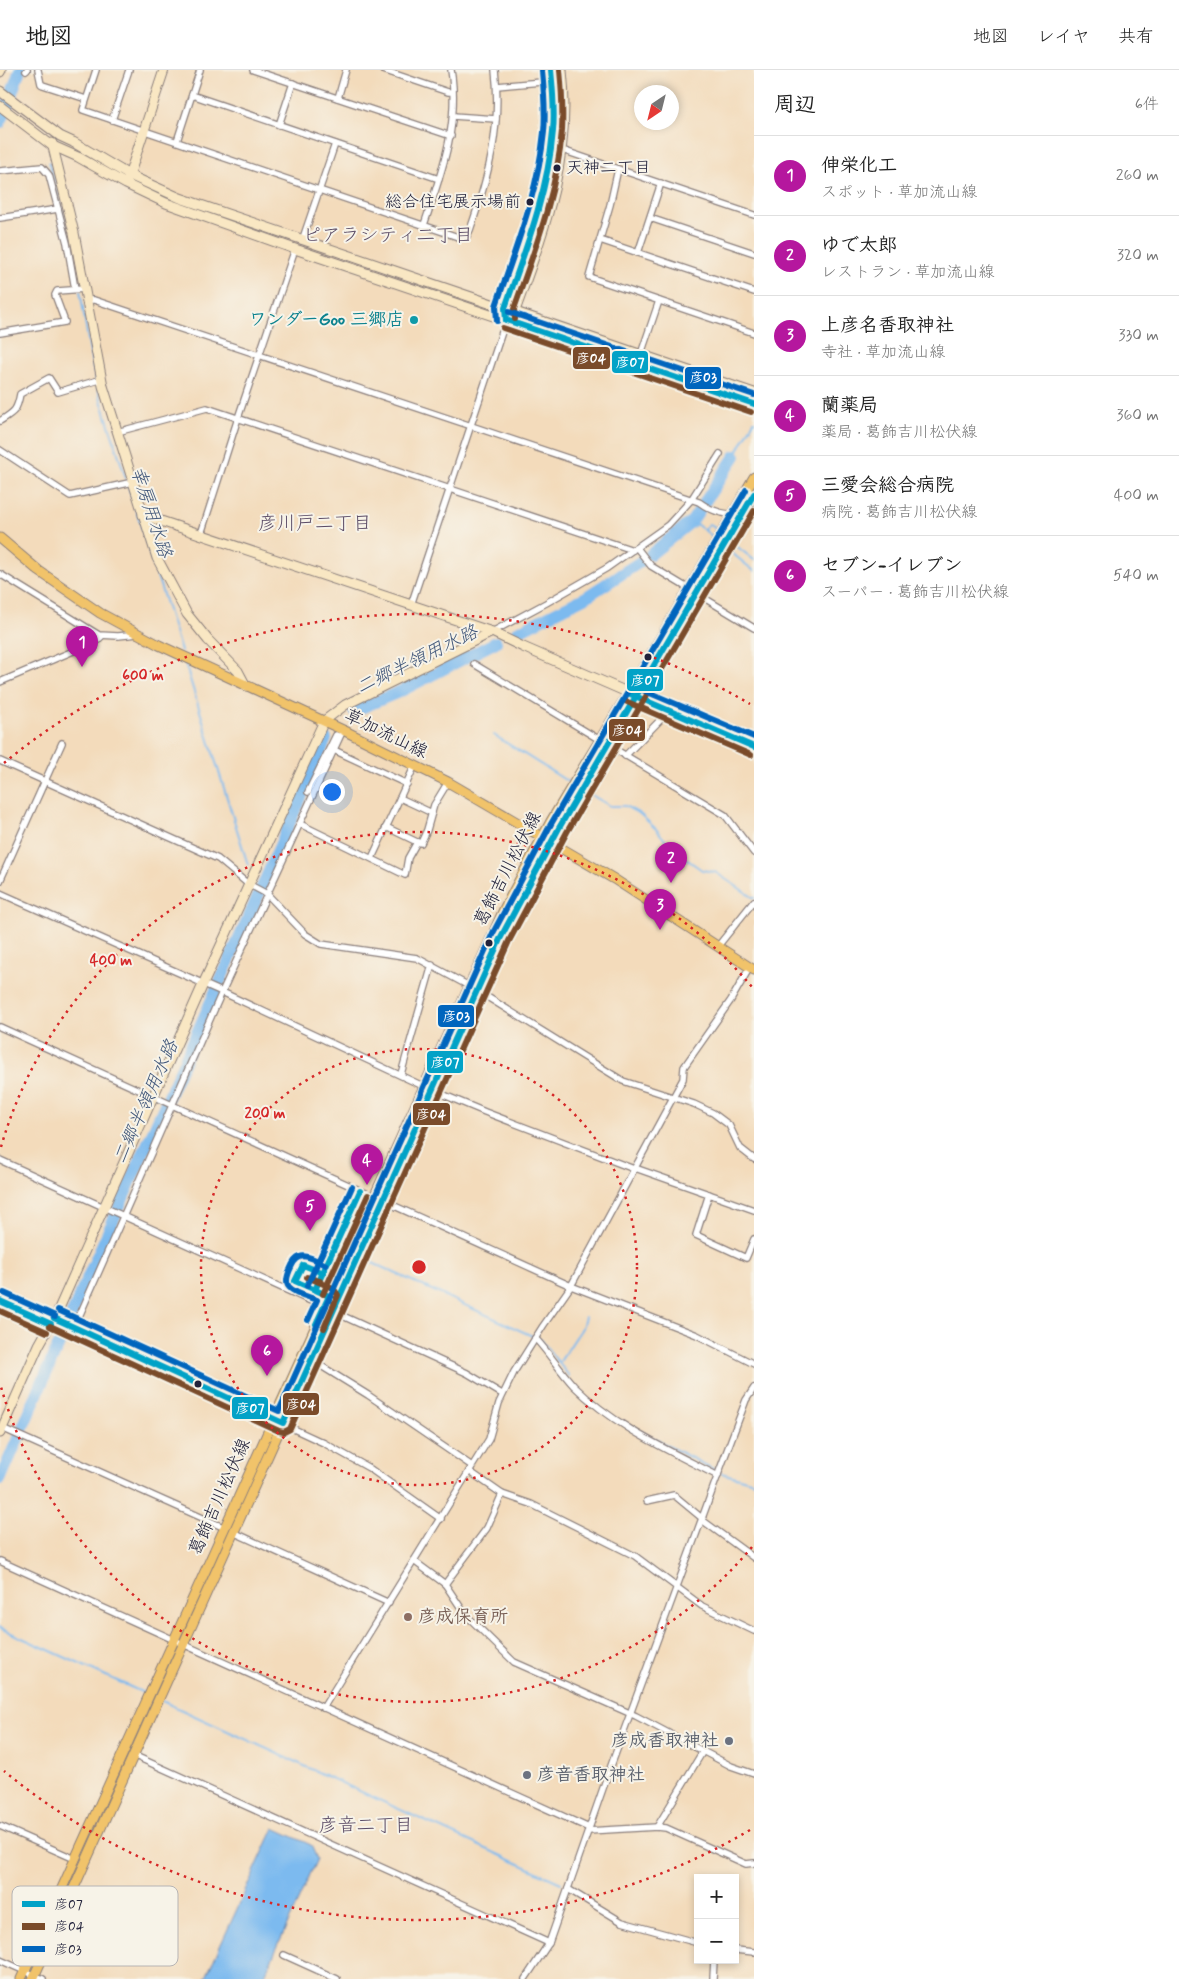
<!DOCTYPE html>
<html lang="ja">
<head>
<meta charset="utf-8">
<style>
  :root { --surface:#fff; --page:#f2f2f2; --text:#222; --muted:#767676; --line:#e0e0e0; --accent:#b5179e }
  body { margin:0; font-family:Mynerve,"Klee One",sans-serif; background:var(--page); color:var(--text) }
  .controls { position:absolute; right:15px; bottom:15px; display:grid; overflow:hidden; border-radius:0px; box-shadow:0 2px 8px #0003 }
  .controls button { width:45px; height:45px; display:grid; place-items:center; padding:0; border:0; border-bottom:1px solid var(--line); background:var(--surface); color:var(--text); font:25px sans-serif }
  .compass { position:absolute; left:634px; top:15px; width:45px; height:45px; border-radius:50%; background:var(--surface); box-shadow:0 2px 8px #0003; rotate:215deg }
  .you { position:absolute; left:331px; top:721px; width:18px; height:18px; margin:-12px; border:4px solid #fff; border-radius:50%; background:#1a73e8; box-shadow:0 0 0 8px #1a73e833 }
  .badge { display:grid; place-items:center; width:32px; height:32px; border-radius:50%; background:var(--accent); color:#fff; font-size:16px; font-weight:700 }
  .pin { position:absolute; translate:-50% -41px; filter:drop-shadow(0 1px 2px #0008) }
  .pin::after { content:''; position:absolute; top:26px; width:18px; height:15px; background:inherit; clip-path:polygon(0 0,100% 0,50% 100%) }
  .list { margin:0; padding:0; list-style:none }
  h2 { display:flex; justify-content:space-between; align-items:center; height:65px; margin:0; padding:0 20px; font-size:21px }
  h2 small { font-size:16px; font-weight:400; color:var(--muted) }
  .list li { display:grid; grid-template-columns:32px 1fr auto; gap:15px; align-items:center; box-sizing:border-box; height:80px; padding:0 20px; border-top:1px solid var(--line) }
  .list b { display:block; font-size:19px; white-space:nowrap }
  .list p { margin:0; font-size:16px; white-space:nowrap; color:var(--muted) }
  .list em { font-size:16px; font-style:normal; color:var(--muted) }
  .map { position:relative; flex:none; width:754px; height:1909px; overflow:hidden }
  header { display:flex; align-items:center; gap:30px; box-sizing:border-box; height:70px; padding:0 25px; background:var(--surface); border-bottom:1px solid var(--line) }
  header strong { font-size:24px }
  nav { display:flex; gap:28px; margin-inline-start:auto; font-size:18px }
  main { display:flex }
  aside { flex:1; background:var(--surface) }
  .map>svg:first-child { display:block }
  .water { fill:#7bbaef; stroke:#4e6e95 }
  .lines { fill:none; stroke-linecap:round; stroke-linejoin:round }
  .stream { stroke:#7bbaef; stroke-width:2 }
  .river { stroke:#7bbaef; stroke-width:12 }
  .street-casing { stroke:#8a7e7b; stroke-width:8 }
  .secondary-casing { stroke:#8a7e7b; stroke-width:11 }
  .primary-casing { stroke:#8a7e7b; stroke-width:11 }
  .street { stroke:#fff; stroke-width:5.5 }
  .secondary { stroke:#f9e7c3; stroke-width:9 }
  .primary { stroke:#f1c36a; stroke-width:9 }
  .bus-1-casing { stroke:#f7f3e8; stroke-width:10 }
  .bus-2-casing { stroke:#f7f3e8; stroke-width:10 }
  .bus-3-casing { stroke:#f7f3e8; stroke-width:10 }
  .bus-1 { stroke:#02a2c7; stroke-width:6 }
  .bus-2 { stroke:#7a4b2a; stroke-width:6 }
  .bus-3 { stroke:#0065bd; stroke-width:6 }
  .ring { fill:none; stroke:#d62828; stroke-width:2.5; stroke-dasharray:2.5 5 }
  .bus-dot { fill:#22223b; stroke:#f7f3e8; stroke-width:2 }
  .culture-dot { fill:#0f9aa8; stroke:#f7f3e8; stroke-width:2 }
  .education-dot { fill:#8d6e63; stroke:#f7f3e8; stroke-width:2 }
  .worship-dot { fill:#6b7280; stroke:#f7f3e8; stroke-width:2 }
  .labels { text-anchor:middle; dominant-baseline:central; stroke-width:4; stroke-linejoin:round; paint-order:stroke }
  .bus-label { font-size:17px; fill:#22223b; stroke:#f7f3e8; text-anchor:start }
  .culture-label { font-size:18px; font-weight:bold; fill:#0d838f; stroke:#f7f3e8; text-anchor:end }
  .street-label { font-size:18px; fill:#22223b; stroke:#f7f3e8 }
  .education-label { font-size:18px; font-weight:bold; fill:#785e54; stroke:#f7f3e8; text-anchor:start }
  .worship-label { font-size:18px; font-weight:bold; fill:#5b616d; stroke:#f7f3e8; text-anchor:end }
  .neighbourhood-label { font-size:19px; fill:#5c4d67; stroke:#f7f3e8 }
  .water-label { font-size:19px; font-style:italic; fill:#41577a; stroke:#f7f3e8 }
  .key { fill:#f7f3e8; stroke:#b7b4b4; stroke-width:1 }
  .key-label { font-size:14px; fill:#22223b }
  .centre { fill:#d62828; stroke:#f7f3e8; stroke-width:2.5 }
  .ring-label { font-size:15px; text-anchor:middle; font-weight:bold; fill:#d62828; stroke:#f7f3e8; stroke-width:4; stroke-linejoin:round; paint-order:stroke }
  .line-badge { stroke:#f7f3e8; stroke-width:2 }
  .badge-label { font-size:14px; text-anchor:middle; font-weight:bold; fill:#fff }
</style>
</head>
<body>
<header>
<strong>地図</strong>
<nav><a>地図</a><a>レイヤ</a><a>共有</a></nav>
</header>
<main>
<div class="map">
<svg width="754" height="1909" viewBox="0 0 754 1909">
  <rect width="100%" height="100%" fill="#f7f3e8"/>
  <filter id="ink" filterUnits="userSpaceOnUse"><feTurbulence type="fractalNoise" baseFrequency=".02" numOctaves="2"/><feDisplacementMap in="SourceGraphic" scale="10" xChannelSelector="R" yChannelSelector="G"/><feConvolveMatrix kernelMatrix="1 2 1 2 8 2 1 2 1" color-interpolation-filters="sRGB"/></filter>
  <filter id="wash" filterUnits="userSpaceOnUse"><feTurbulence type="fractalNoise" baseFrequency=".0096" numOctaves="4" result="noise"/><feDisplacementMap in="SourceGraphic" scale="20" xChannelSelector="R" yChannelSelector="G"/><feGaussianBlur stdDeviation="1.12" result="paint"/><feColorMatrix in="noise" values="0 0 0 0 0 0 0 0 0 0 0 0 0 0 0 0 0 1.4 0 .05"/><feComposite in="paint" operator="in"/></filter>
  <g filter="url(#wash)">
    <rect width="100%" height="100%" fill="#f3dbbb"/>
    <!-- water -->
    <path class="water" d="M274,1758L311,1775L317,1789L263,1909H205Z"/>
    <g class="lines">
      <!-- stream -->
      <g class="stream">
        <path d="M49,92L71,171"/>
        <path d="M80,220L91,288L101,330L181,581"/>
        <path d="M735,386L754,351"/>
        <path d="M692,451L716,469"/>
        <path d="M705,460L709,454L719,461"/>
        <path d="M730,471L754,490"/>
        <path d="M727,479L754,501"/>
        <path d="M184,590L248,795"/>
        <path d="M494,665L570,713"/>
        <path d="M583,720L610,736H625L640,744L657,760L672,779L702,800L715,802L754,828"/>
        <path d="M364,1189L541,1270L569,1306"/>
        <path d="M559,1293L582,1258L585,1247"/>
        <path d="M641,1362L717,1401"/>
        <path d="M721,1403L754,1412"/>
        <path d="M0,1558L146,1624"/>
        <path d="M162,1631L561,1813"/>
      </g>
      <!-- river -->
      <g class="river">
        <path d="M0,53L4,45L20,0"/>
        <path d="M651,484L692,451L735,386"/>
        <path d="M517,562L586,527L640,492"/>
        <path d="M354,641L401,621L496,572"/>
        <path d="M0,1410L87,1209L262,817L326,669"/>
      </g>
    </g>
  </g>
  <g filter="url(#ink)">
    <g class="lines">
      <!-- street casing -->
      <g class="street-casing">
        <g id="street">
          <path d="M38,0L41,14L43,15L86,29"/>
          <path d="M96,0L83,40L461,168L467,166L470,160C488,108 502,57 495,0"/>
          <path d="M253,0L451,66"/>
          <path d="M383,0L448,22H452"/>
          <path d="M26,1L27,0"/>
          <path d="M497,16L553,11"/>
          <path d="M192,25L439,109"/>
          <path d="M338,28L346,0"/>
          <path d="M453,46L496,49"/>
          <path d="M112,50L129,0"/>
          <path d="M279,55L293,13"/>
          <path d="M177,71L200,0"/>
          <path d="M562,80L618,99"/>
          <path d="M0,101L42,97L49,105L67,173L75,219"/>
          <path d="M754,145L618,99L610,135L589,207L754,263"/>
          <path d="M0,148L58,139"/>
          <path d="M650,148L754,183"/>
          <path d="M424,155C441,104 460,54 451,0"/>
          <path d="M600,170L754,222"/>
          <path d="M302,171L335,74"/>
          <path d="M638,183L661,113"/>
          <path d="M87,230H94L699,432C718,446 732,444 754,446"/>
          <path d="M0,263L65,252L55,225L57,221L85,219"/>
          <path d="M641,284L659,231"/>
          <path d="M0,351C14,342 17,341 20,324L49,308L58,322L102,309"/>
          <path d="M117,362L207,338L633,480"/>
          <path d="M0,380L70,426L133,412"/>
          <path d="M201,464L238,348L295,179"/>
          <path d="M637,478L651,496L754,558"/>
          <path d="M0,504L99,565L118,566L138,564"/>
          <path d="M411,535L506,250"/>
          <path d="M492,562L546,533L607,498L668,455L691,430L720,384"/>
          <path d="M474,594L600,670"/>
          <path d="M0,612L97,571L102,566"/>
          <path d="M703,655L754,677"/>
          <path d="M608,675L725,745L754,783"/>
          <path d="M334,680L407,714"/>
          <path d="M625,686L669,641"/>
          <path d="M0,691L218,789L248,814L267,824L305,864L321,874L417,888L469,916"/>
          <path d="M308,722L336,665"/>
          <path d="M400,728L432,743"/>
          <path d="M300,754L405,805L408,788L417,772L421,773L427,760L434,735L448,712"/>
          <path d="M386,757L417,772"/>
          <path d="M372,788L415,695"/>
          <path d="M0,811L62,673"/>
          <path d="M0,823L222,922L423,1016"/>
          <path d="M718,876L754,831"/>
          <path d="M476,920L623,1011L694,1034L713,1043L729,1055L740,1078L754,1089"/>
          <path d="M0,957L571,1216L697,1265L754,1294"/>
          <path d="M401,1004L432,895"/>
          <path d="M432,1020L485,1042L634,1099"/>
          <path d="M0,1090L324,1237"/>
          <path d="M635,1098L754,1140"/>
          <path d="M709,1124L696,1165L746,1188L754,1169"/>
          <path d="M332,1241L467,1303L502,1324"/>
          <path d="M54,1248L324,1373L369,1398L441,1449"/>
          <path d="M74,1258L222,922L343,660"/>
          <path d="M535,1268C549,1283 560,1301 574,1316C614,1356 668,1380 718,1406"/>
          <path d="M310,1289L368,1325L472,1396"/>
          <path d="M2,1358L225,1458"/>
          <path d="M469,1401L502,1424L531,1434L635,1486L702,1536L754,1561"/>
          <path d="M647,1431L674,1425L703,1449"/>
          <path d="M702,1450L754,1488"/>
          <path d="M233,1462L389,1533"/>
          <path d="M0,1491L589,1758"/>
          <path d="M414,1491L445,1514L465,1544L514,1592L636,1646L731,1696L754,1704"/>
          <path d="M445,1514L487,1458L502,1424"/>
          <path d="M323,1638L489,1369L499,1333L514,1302L543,1256L571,1216L683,1009L684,997L731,930L750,897"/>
          <path d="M133,1685L549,1873"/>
          <path d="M0,1756L75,1789"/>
          <path d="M657,1757L703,1681"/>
          <path d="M588,1761L657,1757L666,1758L746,1794L754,1793"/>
          <path d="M568,1819L622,1852L698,1873"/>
          <path d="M735,1880L754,1882"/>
          <path d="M284,1885L337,1909"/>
          <path d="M0,1890L43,1909"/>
          <path d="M525,1909L549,1873L608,1704L719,1402L746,1330L754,1318"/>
          <path d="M713,1909L714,1890"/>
        </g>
      </g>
      <!-- secondary casing -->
      <g class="secondary-casing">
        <g id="secondary">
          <path d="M0,2L1,0"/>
          <path d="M0,21L60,66L73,72L129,105L180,128L754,323"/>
          <path d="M0,36L51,75L78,87L126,114L166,133L295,179L754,334"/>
          <path d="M52,73L74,163L103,316L157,488L187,544L208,570L238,601L246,616"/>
          <path d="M128,109L164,0"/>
          <path d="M505,242V238C531,161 564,83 551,0"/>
          <path d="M512,245L515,241C544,160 572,88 562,0"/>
          <path d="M143,445L492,562L523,577L703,655"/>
          <path d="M0,1231L51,1254"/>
          <path d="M0,1363L39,1275L57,1243L205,910L324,651L345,635L492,562"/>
        </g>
      </g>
      <!-- primary casing -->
      <g class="primary-casing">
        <g id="primary">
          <path d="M0,468L39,501L100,543L159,575L343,660L448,712L614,809L754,900"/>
          <path d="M21,1909L505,837L551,751L628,623L754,407"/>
          <path d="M33,1909L501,867L559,758L754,424"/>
        </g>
      </g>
      <!-- street -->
      <use href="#street" class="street"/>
      <!-- secondary -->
      <use href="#secondary" class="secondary"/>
      <!-- primary -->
      <use href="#primary" class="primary"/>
      <!-- bus-1 casing -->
      <g class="bus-1-casing">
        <g id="bus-1">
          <path d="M506,250L754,334"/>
          <path d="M506,250L505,238C525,181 548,122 553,61C555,41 553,20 551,0"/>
          <path d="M628,623L754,677"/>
          <path d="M315,1220L360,1121"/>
          <path d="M0,1231L51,1254"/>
          <path d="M54,1248L283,1353L501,867L559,758L754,424"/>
          <path d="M316,1254L329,1226L295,1211L303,1195L323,1203"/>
        </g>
      </g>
      <!-- bus-2 casing -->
      <g class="bus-2-casing">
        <g id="bus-2">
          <path d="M515,249L514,239C534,182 557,123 562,61C563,41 562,21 560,0"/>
          <path d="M503,258L751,342"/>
          <path d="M625,631L751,685"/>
          <path d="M320,1211L307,1207L333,1218L338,1225L324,1258"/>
          <path d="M323,1224L368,1125"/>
          <path d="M0,1241L47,1262"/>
          <path d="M50,1256L279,1361L284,1362L290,1359L509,871L567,762L754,441"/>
        </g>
      </g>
      <!-- bus-3 casing -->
      <g class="bus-3-casing">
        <g id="bus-3">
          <path d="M509,242L754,325"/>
          <path d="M497,251L496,236C515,179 538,123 544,62C546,42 544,21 542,1"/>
          <path d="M631,615L754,667"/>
          <path d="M307,1216L352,1117"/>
          <path d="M4,1223L55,1246"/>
          <path d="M58,1240L279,1341L493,863L551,754L746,420"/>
          <path d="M308,1250L317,1230C309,1227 295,1224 289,1217C283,1211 293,1189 300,1187C307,1184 320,1192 326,1195"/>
        </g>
      </g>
      <!-- bus-1 -->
      <use href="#bus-1" class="bus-1"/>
      <!-- bus-2 -->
      <use href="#bus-2" class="bus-2"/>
      <!-- bus-3 -->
      <use href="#bus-3" class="bus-3"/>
    </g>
  </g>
  <!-- distance rings -->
  <g class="ring">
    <circle cx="419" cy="1197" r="218"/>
    <path d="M752 1477A435 435 0 0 1 1 1317M1 1077A435 435 0 0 1 752 917"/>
    <path d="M750 1760A653 653 0 0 1 4 1701M4 693A653 653 0 0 1 750 634"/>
  </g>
  <!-- markers -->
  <g class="bus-dot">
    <circle cx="557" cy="98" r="4.5"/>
    <circle cx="530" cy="132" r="4.5"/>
    <circle cx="648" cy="587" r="4.5"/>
    <circle cx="489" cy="873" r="4.5"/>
    <circle cx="198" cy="1314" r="4.5"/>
  </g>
  <circle class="culture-dot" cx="414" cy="250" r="5"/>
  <circle class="education-dot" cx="408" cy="1547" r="5"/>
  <g class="worship-dot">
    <circle cx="729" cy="1671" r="5"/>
    <circle cx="527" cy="1705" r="5"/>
  </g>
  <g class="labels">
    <!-- bus labels -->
    <g class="bus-label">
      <text x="566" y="98">天神二丁目</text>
      <text x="521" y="132" text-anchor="end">総合住宅展示場前</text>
    </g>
    <!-- culture labels -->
    <g class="culture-label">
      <text x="404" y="250">ワンダーGoo 三郷店</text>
    </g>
    <!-- street labels -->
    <g class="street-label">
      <text transform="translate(386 664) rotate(26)">草加流山線</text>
      <text transform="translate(508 799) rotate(-63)">葛飾吉川松伏線</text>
      <text transform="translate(220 1427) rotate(-66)">葛飾吉川松伏線</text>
    </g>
    <!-- education labels -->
    <g class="education-label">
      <text x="418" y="1547">彦成保育所</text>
    </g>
    <!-- worship labels -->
    <g class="worship-label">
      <text x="719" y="1671">彦成香取神社</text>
      <text x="537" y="1705" text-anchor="start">彦音香取神社</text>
    </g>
    <!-- neighbourhood labels -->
    <g class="neighbourhood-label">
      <text x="388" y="165">ピアラシティ二丁目</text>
      <text x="315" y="453">彦川戸二丁目</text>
      <text x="366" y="1755">彦音二丁目</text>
    </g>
    <!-- water labels -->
    <g class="water-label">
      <text transform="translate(151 442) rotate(72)">幸房用水路</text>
      <text transform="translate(417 590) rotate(-26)">二郷半領用水路</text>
      <text transform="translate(146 1032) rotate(-66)">二郷半領用水路</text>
    </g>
  </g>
  <!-- legend -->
  <rect x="12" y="1816" width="166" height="80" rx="8" class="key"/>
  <rect x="22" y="1831" width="23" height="6" fill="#02a2c7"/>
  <rect x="22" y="1853" width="23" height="7" fill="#7a4b2a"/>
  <rect x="22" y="1876" width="23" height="6" fill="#0065bd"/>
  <g class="key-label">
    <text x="54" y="1839">彦07</text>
    <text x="54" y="1861">彦04</text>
    <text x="54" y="1884">彦03</text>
  </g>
  <circle cx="419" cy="1197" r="8" class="centre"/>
  <g class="ring-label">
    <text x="143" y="610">600 m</text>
    <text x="111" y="895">400 m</text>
    <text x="265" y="1048">200 m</text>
  </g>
  <g class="line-badge">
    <rect x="572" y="276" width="39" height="24" rx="5" fill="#7a4b2a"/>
    <rect x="611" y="280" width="38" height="24" rx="5" fill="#02a2c7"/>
    <rect x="684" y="296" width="38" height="24" rx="5" fill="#0065bd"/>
    <rect x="626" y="598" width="38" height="24" rx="5" fill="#02a2c7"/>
    <rect x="608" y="648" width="38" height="24" rx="5" fill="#7a4b2a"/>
    <rect x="437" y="934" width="38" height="24" rx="5" fill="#0065bd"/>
    <rect x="426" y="980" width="38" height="24" rx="5" fill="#02a2c7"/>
    <rect x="412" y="1032" width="39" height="24" rx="5" fill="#7a4b2a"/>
    <rect x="282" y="1322" width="38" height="24" rx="5" fill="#7a4b2a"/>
    <rect x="231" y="1326" width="38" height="24" rx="5" fill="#02a2c7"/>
  </g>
  <g class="badge-label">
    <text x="591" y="293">彦04</text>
    <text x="630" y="297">彦07</text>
    <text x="703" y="312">彦03</text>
    <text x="645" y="615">彦07</text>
    <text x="627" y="665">彦04</text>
    <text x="456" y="951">彦03</text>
    <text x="445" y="997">彦07</text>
    <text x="431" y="1049">彦04</text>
    <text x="301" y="1339">彦04</text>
    <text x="250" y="1343">彦07</text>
  </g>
</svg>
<div class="controls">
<button>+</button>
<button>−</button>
</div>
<svg class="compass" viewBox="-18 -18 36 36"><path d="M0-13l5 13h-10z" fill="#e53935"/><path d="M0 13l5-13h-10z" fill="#767676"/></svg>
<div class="you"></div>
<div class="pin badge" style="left:82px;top:597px">1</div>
<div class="pin badge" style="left:671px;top:813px">2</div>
<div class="pin badge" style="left:660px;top:860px">3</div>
<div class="pin badge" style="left:367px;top:1115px">4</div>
<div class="pin badge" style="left:310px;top:1161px">5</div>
<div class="pin badge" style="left:267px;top:1306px">6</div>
</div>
<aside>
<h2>周辺<small>6件</small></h2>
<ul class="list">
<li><span class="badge">1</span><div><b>伸栄化工</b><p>スポット · 草加流山線</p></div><em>260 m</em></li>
<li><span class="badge">2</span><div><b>ゆで太郎</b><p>レストラン · 草加流山線</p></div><em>320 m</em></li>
<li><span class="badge">3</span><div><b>上彦名香取神社</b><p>寺社 · 草加流山線</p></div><em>330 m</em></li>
<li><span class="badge">4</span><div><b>蘭薬局</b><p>薬局 · 葛飾吉川松伏線</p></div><em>360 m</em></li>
<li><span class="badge">5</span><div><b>三愛会総合病院</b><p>病院 · 葛飾吉川松伏線</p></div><em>400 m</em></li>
<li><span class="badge">6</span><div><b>セブン-イレブン</b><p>スーパー · 葛飾吉川松伏線</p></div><em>540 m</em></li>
</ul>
</aside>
</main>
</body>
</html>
